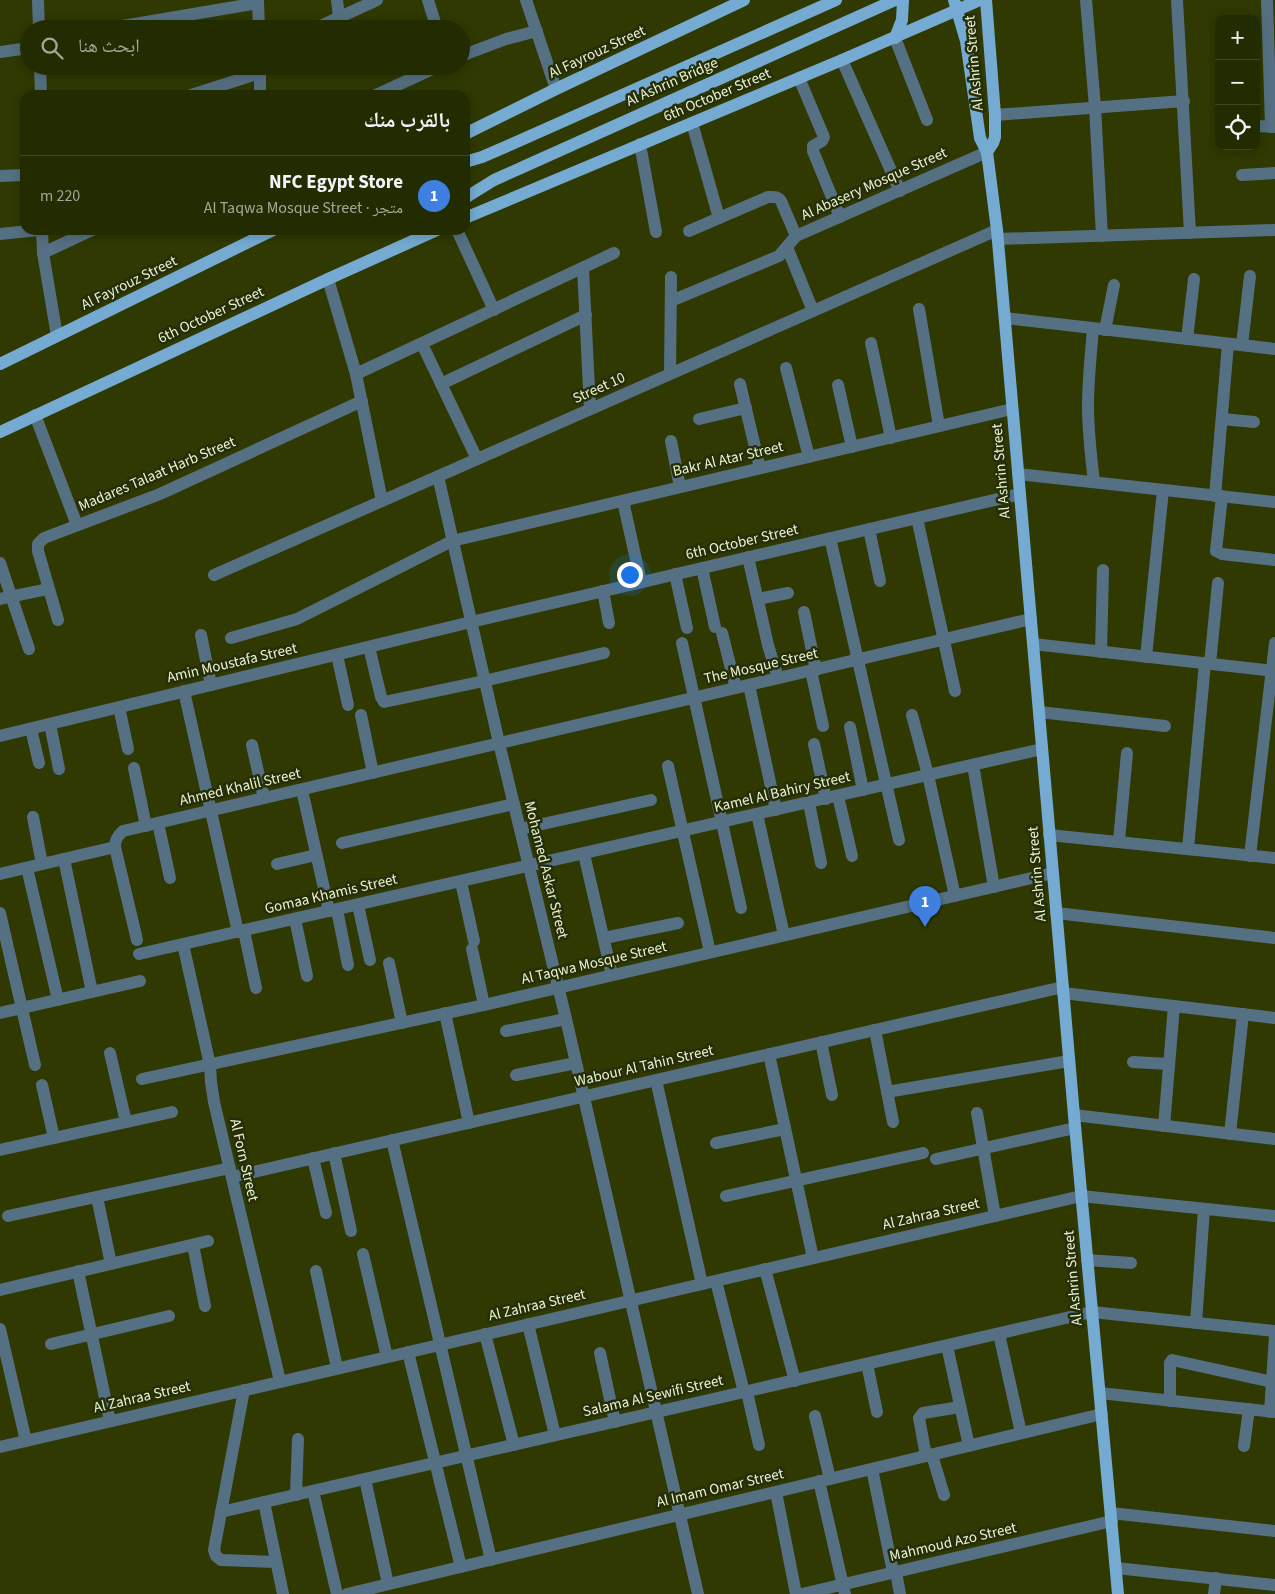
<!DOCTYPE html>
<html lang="ar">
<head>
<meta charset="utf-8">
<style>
  :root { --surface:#232b01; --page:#2b330b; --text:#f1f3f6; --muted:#a3a799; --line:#404723; --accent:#d6ab8b }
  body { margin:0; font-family:"Source Sans 3","Noto Naskh Arabic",sans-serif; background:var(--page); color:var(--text); direction:rtl }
  .controls { position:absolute; right:15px; top:15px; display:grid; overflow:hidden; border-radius:10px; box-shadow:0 2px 12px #0003 }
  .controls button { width:45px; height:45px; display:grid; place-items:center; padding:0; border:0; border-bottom:1px solid var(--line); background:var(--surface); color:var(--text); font:25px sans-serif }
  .you { position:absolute; left:629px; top:574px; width:18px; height:18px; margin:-12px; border:4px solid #fff; border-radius:50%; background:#1a73e8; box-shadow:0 0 0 8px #1a73e833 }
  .badge { display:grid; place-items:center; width:32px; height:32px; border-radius:50%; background:var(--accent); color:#fff; font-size:16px; font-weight:700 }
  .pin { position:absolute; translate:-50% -41px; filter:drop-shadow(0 1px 2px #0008) }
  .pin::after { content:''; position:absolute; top:26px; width:18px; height:15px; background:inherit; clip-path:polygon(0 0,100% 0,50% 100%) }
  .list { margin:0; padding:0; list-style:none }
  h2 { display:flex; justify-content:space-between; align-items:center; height:65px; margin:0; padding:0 20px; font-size:21px }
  h2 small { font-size:16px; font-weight:400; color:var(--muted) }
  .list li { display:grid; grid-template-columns:32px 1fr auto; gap:15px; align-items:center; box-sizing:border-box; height:80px; padding:0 20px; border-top:1px solid var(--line) }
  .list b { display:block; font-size:19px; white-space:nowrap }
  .list p { margin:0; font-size:16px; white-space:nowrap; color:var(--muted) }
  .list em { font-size:16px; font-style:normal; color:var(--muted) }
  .icon { flex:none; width:28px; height:28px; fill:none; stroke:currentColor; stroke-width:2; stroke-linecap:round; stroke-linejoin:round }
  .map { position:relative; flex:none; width:1275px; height:1594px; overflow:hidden; direction:ltr }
  .search { position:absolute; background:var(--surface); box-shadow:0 2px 12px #0003; left:20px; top:20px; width:450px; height:55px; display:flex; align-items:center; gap:12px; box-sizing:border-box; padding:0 18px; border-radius:28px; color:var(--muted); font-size:19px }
  .panel { position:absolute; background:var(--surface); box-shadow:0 2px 12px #0003; left:20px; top:90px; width:450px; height:145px; border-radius:15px; direction:rtl }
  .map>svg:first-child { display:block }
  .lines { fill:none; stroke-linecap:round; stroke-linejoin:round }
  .minor { stroke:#567083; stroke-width:12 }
  .major { stroke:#75abd2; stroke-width:12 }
  .labels { text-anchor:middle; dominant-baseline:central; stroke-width:5; stroke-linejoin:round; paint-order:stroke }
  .street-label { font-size:15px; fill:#e9f3d0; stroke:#262e09 }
</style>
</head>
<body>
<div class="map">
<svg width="1275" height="1594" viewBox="0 0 1275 1594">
  <rect width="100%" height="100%" fill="#2f3901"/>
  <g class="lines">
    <!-- minor -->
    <g class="minor">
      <path d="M38,0L39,29"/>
      <path d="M258,0L259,29"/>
      <path d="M337,0L339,17"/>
      <path d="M428,0L437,29"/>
      <path d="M526,0L556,89"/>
      <path d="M1086,0L1095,107L1102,236"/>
      <path d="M1177,0L1190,233"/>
      <path d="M1267,0L1271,127"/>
      <path d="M105,29L258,3"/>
      <path d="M314,29L377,0"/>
      <path d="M895,38L927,120"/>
      <path d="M0,52L29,48"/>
      <path d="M461,56L506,39L537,31"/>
      <path d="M842,60L900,191"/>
      <path d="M40,66L41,95"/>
      <path d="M260,66V95"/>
      <path d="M799,78L824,137L822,141L813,146V151L840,217"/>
      <path d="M191,95L260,73"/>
      <path d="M376,95L439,66"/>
      <path d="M995,115L1184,101"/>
      <path d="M692,123L719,218L768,197C774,197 777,196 781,201L796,236"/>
      <path d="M1256,126L1275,127"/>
      <path d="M640,144L656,232"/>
      <path d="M1242,175L1275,173"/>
      <path d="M0,176L25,175"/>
      <path d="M42,230L43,253L57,336"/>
      <path d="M457,230L494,310"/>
      <path d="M689,231L719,218"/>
      <path d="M0,234L38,230"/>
      <path d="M998,239L1275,230"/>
      <path d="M787,247L813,311"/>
      <path d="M43,253L92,230"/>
      <path d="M583,268L590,409"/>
      <path d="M328,279L356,374L382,501"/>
      <path d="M671,301L779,256L796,236L987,152"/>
      <path d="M919,309L939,426"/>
      <path d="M1005,318L1275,349"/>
      <path d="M1093,329C1091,354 1088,380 1088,405C1088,431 1091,457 1094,482"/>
      <path d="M1105,330L1114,285"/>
      <path d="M1187,339L1194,279"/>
      <path d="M871,343L891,438"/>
      <path d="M422,344L477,459"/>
      <path d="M1242,345L1250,276"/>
      <path d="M786,368L809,457"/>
      <path d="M356,374L614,253"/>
      <path d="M670,374L671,277"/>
      <path d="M441,384L586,315"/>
      <path d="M740,384L760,468"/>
      <path d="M838,385L852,447"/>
      <path d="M35,415L77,525"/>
      <path d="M699,419L746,408"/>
      <path d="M1222,419L1254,422"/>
      <path d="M671,441L680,487"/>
      <path d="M1018,474L1275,502"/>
      <path d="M438,476L499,743L566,1019L698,1594"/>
      <path d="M1215,496L1228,344"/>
      <path d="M1222,496L1216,551L1222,554L1275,560"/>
      <path d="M623,501L641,582"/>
      <path d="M917,518L955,691"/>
      <path d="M869,529L880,581"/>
      <path d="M830,538L899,840"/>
      <path d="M748,557L768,645L778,678"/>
      <path d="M0,563L29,649"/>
      <path d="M702,568L715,627"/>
      <path d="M675,574L687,628"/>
      <path d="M214,575L997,230"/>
      <path d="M603,591L609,623"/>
      <path d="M0,599L48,589"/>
      <path d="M758,599L788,593"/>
      <path d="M804,612L816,670"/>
      <path d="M58,620L38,551V544L44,538L160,494L362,401"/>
      <path d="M722,633L736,688"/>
      <path d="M201,635L211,685"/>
      <path d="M231,638L297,619L452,541L1012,409"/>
      <path d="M682,643L741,908"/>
      <path d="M1033,644L1275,671"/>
      <path d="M369,647L381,697L384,702L484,681L604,653"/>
      <path d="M1101,652L1103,570"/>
      <path d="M337,655L348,705"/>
      <path d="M1146,657L1163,490"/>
      <path d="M1210,664L1218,583"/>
      <path d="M811,671L823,726"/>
      <path d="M749,685L776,810"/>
      <path d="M184,691L238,932"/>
      <path d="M119,707L128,749"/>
      <path d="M1039,712L1165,726"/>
      <path d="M361,715L373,773"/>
      <path d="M912,715L928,775L955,896"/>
      <path d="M50,724L59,769"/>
      <path d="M850,727L863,790"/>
      <path d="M31,729L39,763"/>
      <path d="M0,736L471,622L1020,494"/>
      <path d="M814,744L826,799"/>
      <path d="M252,745L264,798"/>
      <path d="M973,765L994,887"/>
      <path d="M668,766L710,952"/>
      <path d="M134,768L146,826"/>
      <path d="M302,790L329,911"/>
      <path d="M838,796L852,856"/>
      <path d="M809,803L821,863"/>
      <path d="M757,814L784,935"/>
      <path d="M33,817L42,864"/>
      <path d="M158,823L170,878"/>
      <path d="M520,829L651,800"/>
      <path d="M1049,835L1275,858"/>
      <path d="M1119,841L1127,753"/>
      <path d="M342,843L514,804"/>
      <path d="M115,847L137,940"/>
      <path d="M1188,849L1205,663"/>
      <path d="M584,854L612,975"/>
      <path d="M1250,856L1275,643"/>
      <path d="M64,859L92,992"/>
      <path d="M277,864L316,855"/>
      <path d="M27,868L58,1000"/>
      <path d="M0,874L115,847C115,840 117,836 123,831L1031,619"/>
      <path d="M461,882L474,941"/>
      <path d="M358,905L370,960"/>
      <path d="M337,910L348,965"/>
      <path d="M0,913L35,1065"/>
      <path d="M1056,913L1275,938"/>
      <path d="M295,919L307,976"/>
      <path d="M244,931L256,988"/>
      <path d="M604,938L678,923"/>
      <path d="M183,944L210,1065L211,1082L214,1102L280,1381"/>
      <path d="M472,949L484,1005"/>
      <path d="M139,954L1042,749"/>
      <path d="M389,963L402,1023"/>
      <path d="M1063,993L1275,1018"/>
      <path d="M0,1013L140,981"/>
      <path d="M445,1013L469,1123"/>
      <path d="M875,1030L893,1122"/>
      <path d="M506,1031L566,1019"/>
      <path d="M821,1042L832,1095"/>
      <path d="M110,1053L126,1122"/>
      <path d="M769,1054L813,1258"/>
      <path d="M1133,1062L1169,1064"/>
      <path d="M516,1075L576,1063"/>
      <path d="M142,1079L484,1005L1053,873"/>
      <path d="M656,1080L702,1284"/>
      <path d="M42,1085L54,1138"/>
      <path d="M887,1092L1069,1061"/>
      <path d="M977,1113L995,1216"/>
      <path d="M1074,1115L1275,1139"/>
      <path d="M1164,1126L1174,1006"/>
      <path d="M1230,1134L1243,1014"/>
      <path d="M392,1140L491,1560"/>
      <path d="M716,1143L785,1129"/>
      <path d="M0,1150L172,1112"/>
      <path d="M334,1153L351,1231"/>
      <path d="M313,1158L326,1213"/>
      <path d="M936,1159L1075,1128"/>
      <path d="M232,1177L1063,987"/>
      <path d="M726,1196L923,1153"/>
      <path d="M97,1197L111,1264"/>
      <path d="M8,1216L230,1168"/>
      <path d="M193,1245L205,1306"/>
      <path d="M363,1254L387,1357"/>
      <path d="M1087,1260L1131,1263"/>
      <path d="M765,1269L795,1381"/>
      <path d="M78,1271L110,1421"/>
      <path d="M316,1271L337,1368"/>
      <path d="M716,1281L744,1392"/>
      <path d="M0,1290L208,1241"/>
      <path d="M1196,1323L1204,1209"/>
      <path d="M528,1324L555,1435"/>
      <path d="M0,1329L26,1441"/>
      <path d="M485,1334L514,1445"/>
      <path d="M999,1334L1021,1433"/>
      <path d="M51,1344L169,1316"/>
      <path d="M947,1346L969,1446"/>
      <path d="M408,1352L461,1567"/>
      <path d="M600,1353L615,1422"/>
      <path d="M867,1364L877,1412"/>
      <path d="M244,1390L214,1550L216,1556L221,1560L276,1562"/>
      <path d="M747,1392L759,1445"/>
      <path d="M1100,1393L1275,1412"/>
      <path d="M1170,1401V1363L1172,1360L1272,1382"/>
      <path d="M1270,1412L1275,1336"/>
      <path d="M815,1416L830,1479"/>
      <path d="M1244,1446L1249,1409"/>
      <path d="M0,1447L1081,1196L1275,1216"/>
      <path d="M932,1455L944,1495"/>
      <path d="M926,1456L919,1418L923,1413L960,1407"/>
      <path d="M872,1469L893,1572"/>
      <path d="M365,1479L388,1584"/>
      <path d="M819,1481L845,1594"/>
      <path d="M313,1491L337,1594"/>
      <path d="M776,1492L796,1594"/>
      <path d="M296,1495L298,1439"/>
      <path d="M264,1502L283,1594"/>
      <path d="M221,1512L1092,1312L1275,1331"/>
      <path d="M1111,1513L1275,1531"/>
      <path d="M1116,1568L1275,1585"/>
      <path d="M896,1572L900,1594"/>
      <path d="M347,1594L1102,1414"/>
      <path d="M802,1594L1112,1521"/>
      <path d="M1214,1594L1216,1578"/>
    </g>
    <!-- major -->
    <g class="major">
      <path d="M954,0L966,41L980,138L987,152L997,230L1074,1115L1118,1594"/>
      <path d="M986,0L995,115V137L993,143L987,152"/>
      <path d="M895,38L902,20L903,0"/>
      <path d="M465,134L556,89L744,0"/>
      <path d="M465,162L482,157L512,144L836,0"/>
      <path d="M465,198L494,180L523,167L895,0"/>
      <path d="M465,218L842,60L980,0"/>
      <path d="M0,364L273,230"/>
      <path d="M0,432L328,279L437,230"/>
    </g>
  </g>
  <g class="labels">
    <!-- street labels -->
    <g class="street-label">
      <text transform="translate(597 52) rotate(-25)">Al Fayrouz Street</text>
      <text transform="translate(974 63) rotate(-95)">Al Ashrin Street</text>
      <text transform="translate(672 82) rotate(-24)">Al Ashrin Bridge</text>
      <text transform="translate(717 95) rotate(-23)">6th October Street</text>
      <text transform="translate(874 184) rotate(-24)">Al Abasery Mosque Street</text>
      <text transform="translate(129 283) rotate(-26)">Al Fayrouz Street</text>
      <text transform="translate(211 315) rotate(-25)">6th October Street</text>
      <text transform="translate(599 388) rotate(-24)">Street 10</text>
      <text transform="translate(728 459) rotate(-13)">Bakr Al Atar Street</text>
      <text transform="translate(1001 471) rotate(-95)">Al Ashrin Street</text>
      <text transform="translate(157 474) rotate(-23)">Madares Talaat Harb Street</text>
      <text transform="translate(742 542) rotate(-13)">6th October Street</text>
      <text transform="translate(232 663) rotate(-13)">Amin Moustafa Street</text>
      <text transform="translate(761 666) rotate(-13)">The Mosque Street</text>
      <text transform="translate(240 787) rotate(-13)">Ahmed Khalil Street</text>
      <text transform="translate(782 792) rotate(-13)">Kamel Al Bahiry Street</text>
      <text transform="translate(546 870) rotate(76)">Mohamed Askar Street</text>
      <text transform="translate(1037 874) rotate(-95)">Al Ashrin Street</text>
      <text transform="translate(331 894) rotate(-13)">Gomaa Khamis Street</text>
      <text transform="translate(594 963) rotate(-13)">Al Taqwa Mosque Street</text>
      <text transform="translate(644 1066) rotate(-13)">Wabour Al Tahin Street</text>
      <text transform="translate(244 1160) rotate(77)">Al Forn Street</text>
      <text transform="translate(931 1214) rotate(-13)">Al Zahraa Street</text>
      <text transform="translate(1073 1278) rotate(-95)">Al Ashrin Street</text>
      <text transform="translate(537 1305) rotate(-13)">Al Zahraa Street</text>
      <text transform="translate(653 1396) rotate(-13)">Salama Al Sewifi Street</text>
      <text transform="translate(142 1397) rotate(-13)">Al Zahraa Street</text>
      <text transform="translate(720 1488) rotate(-13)">Al Imam Omar Street</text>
      <text transform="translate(953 1542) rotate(-13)">Mahmoud Azo Street</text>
    </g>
  </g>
</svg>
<div class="controls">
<button>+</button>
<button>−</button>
<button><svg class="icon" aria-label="locate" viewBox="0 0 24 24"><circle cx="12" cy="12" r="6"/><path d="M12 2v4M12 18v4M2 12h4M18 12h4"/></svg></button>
</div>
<div class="you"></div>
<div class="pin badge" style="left:925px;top:927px;background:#3f7fe0">1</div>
<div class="search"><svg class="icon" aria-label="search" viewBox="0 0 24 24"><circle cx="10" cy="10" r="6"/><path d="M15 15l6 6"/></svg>ابحث هنا</div>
<section class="panel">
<h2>بالقرب منك<small></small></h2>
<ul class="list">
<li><span class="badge" style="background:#3f7fe0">1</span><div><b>NFC Egypt Store</b><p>متجر · Al Taqwa Mosque Street</p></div><em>220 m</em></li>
</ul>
</section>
</div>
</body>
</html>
